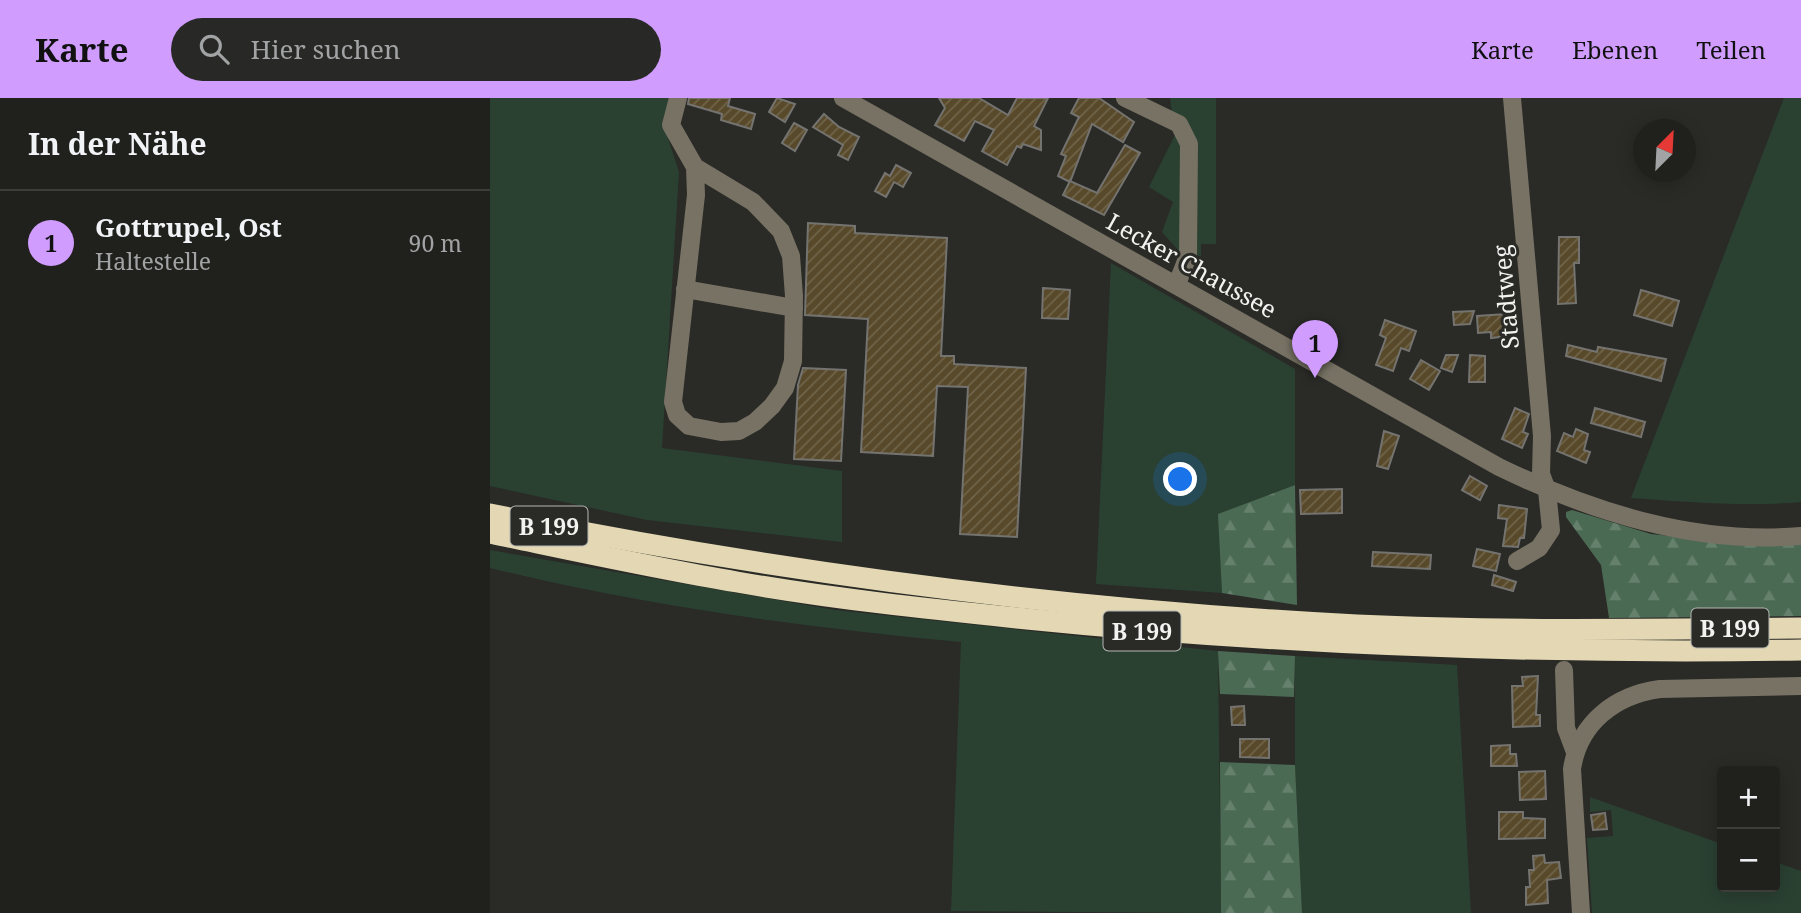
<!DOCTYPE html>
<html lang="de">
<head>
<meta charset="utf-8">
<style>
  :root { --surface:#20201d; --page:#282826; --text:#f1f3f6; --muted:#a2a3a4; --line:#3d3e3b; --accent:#d09dff }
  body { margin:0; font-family:"Noto Serif",serif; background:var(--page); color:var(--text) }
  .controls { position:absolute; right:21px; bottom:21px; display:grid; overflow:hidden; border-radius:7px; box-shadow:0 4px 18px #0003 }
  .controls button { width:63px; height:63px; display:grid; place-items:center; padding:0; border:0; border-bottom:2px solid var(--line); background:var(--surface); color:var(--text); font:35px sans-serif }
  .compass { position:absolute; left:1143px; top:21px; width:63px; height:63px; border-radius:50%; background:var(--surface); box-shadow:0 4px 18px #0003; rotate:24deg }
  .you { position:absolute; left:691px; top:382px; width:24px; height:24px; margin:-18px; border:5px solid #fff; border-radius:50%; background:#1a73e8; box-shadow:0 0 0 10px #1a73e833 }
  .badge { display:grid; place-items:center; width:46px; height:46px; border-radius:50%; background:var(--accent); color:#111; font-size:23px; font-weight:700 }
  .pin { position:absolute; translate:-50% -58px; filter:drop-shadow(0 2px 4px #0008) }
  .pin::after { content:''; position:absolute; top:37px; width:24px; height:21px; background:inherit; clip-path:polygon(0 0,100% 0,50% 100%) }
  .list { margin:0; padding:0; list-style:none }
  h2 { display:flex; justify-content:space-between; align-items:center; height:91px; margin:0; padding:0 28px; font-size:30px }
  h2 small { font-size:23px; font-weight:400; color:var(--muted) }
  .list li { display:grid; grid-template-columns:46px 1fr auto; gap:21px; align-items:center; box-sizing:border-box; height:105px; padding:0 28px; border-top:2px solid var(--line) }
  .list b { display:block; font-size:26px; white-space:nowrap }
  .list p { margin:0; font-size:23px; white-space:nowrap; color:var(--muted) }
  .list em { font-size:23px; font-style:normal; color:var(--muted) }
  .icon { flex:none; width:38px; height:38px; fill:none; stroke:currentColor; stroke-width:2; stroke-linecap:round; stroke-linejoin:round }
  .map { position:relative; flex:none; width:1311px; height:815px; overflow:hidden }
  header { display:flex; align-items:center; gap:42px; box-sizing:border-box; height:98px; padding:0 35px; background:var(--accent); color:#111 }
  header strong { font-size:33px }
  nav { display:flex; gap:38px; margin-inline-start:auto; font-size:24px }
  .search { width:490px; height:63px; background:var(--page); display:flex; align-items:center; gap:18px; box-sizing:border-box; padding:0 24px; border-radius:38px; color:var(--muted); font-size:26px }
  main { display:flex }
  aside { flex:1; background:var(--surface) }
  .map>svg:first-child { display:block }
  .green { fill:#2a4132 }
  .forest { fill:url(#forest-firs) }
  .building { fill:url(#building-hatch); stroke:#747370; stroke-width:2 }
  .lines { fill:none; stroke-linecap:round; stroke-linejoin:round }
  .minor { stroke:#777264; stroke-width:18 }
  .highway { stroke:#e3d8b3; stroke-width:21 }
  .labels { text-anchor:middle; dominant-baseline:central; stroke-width:6; stroke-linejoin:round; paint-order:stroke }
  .shield { fill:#2a2a27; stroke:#b6b6b4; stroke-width:2 }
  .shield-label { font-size:23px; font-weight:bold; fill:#f2f2f0 }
  .street-label { font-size:24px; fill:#f2f2f0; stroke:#2a2a27 }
</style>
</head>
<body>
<header>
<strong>Karte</strong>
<div class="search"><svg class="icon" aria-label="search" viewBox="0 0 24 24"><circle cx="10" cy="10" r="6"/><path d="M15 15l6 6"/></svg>Hier suchen</div>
<nav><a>Karte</a><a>Ebenen</a><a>Teilen</a></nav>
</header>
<main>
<aside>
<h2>In der Nähe<small></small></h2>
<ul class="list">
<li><span class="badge">1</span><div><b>Gottrupel, Ost</b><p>Haltestelle</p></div><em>90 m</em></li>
</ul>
</aside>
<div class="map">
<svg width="1311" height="815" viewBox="0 0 1311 815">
  <defs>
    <pattern id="forest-firs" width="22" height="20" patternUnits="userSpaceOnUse" patternTransform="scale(1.75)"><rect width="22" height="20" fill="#4b6a54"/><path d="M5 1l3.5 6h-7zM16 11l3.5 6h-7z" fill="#65806d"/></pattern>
    <pattern id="building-hatch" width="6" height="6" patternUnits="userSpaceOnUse" patternTransform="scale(1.75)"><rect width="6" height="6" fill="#57492a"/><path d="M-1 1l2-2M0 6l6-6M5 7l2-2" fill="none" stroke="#706449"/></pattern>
  </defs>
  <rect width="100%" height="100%" fill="#2a2a27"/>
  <!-- green -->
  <g class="green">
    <path d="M0,0H180L174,28L189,74L172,350L352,373V444L157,422L0,388Z"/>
    <path d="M680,0H726V146H711V166L689,153L672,134L683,104L659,89L685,37Z"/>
    <path d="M1294,0H1311V404C1254,409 1198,404 1141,400Z"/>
    <path d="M621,165L805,271V387L729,416L732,495L606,486Z"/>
    <path d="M0,452L345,512L728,553L731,815L461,813L471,544C312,529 154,508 0,470Z"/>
    <path d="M805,558L967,567L981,815H812L805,667Z"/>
    <path d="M1100,699L1232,746V789H1285V764L1311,773V815H1102L1097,740L1123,738L1121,712L1100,714Z"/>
  </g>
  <!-- forest -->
  <g class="forest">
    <path d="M805,387L807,507L732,495L728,416Z"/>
    <path d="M1082,412L1161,436L1255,446L1311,444V518L1119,520L1111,467L1076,419V414Z"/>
    <path d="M728,553L805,558L804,599L730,596Z"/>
    <path d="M730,664L805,667L812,815H731Z"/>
  </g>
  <!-- building -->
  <g class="building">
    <path d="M199,0H240L238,8L265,16L261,31L231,22L232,16L198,6Z"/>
    <path d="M287,0L305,6L295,24L279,14Z"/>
    <path d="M449,0H489L518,17L527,0H558L544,28L551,32V52L533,46L531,50L527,48L517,67L492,53L504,32L485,23L474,43L445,27L455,10Z"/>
    <path d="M589,0H609L644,24L633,44L602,26L580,84L568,78L576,58L571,56L589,19L581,15Z"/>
    <path d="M334,16L349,29L369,39L358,62L348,57L353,47L323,29Z"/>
    <path d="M304,25L317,32L305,53L292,45Z"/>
    <path d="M635,47L650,55L614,117L573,97L580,83L607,95Z"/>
    <path d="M406,67L421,75L413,89L404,84L396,99L385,93L395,75L400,78Z"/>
    <path d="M318,125L365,128V135L457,140L451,258H464V266L536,270L527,439L470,436L478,289L447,288L443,358L371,354L378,221L315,217Z"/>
    <path d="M1069,139H1089V165H1084L1086,205L1068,206Z"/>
    <path d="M553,190L580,192L578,221L552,220Z"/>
    <path d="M1151,192L1189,203L1182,228L1144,217Z"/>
    <path d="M984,213L980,226L964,227L963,214Z"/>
    <path d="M1016,216L1017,238L1001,240V234L988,235L987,218Z"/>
    <path d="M895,222L926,233L919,253L911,250L903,273L886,267L896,240L890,237Z"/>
    <path d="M1078,247L1107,254L1108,249L1176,261L1171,283L1076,258Z"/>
    <path d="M956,257H968L962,274L951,270Z"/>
    <path d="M980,257L995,258V284H979Z"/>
    <path d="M931,262L950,273L939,292L920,281Z"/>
    <path d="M313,270L356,272L351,363L304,361L308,287Z"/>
    <path d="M1025,310L1039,316L1033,334L1038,336L1032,350L1012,341Z"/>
    <path d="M1105,310L1155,324L1151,339L1101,325Z"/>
    <path d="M1086,331L1098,336L1094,352L1100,354L1096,365L1067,353L1074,335L1083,339Z"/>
    <path d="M894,333L909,338L898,371L887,368Z"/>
    <path d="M980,378L997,388L990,402L972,392Z"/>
    <path d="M852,391V415L811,416L810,392Z"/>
    <path d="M1009,407L1037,411L1034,440H1030L1028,449L1013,448L1017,421L1008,420Z"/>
    <path d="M987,451L1010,456L1006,473L983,468Z"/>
    <path d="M883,454L941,457L940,471L882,468Z"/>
    <path d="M1004,477L1026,484L1023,493L1002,487Z"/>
    <path d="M1048,578L1046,617H1050V628L1023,629L1022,588H1033L1032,579Z"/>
    <path d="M754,608L755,627H742L741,609Z"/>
    <path d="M750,641H779V660L750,659Z"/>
    <path d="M1020,647V656H1026L1027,668H1001V648Z"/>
    <path d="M1055,673L1056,701L1030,702L1029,674Z"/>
    <path d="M1009,714H1033V720L1055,721V740L1009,741Z"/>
    <path d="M1115,715L1117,731L1103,732L1101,717Z"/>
    <path d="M1054,757L1055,765L1069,764L1071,780L1057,782L1058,805L1036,807V789H1040L1039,772H1044L1043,758Z"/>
  </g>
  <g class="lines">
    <!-- minor -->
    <g class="minor">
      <path d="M188,0L181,27L205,69L263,104L291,133L301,158L304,198L303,263L295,290L282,308L265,324L249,333L231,334L199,328L187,317L183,304L206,97L205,69"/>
      <path d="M353,0L1009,369C1102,414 1205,447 1311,438"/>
      <path d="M635,0L689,26L699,46L698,158L687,186"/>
      <path d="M1022,0L1052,338L1051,376L1057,392L1061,432L1049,450L1027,463"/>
      <path d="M195,191L304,210"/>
      <path d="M1074,572L1076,630L1085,654"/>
      <path d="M1091,815L1082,671C1089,625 1125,597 1170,591L1311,588"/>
    </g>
    <!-- highway -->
    <g class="highway">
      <path d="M0,416C286,474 575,512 867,527C1015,534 1163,531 1311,530"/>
      <path d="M0,435C82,452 164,470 247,484C343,501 440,511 537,521C794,547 1052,556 1311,552"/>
    </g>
  </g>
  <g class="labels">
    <!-- shield labels -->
    <g class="shield">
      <rect x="20.5" y="408.5" width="77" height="39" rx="5"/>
      <rect x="1201.5" y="510.5" width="77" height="39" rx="5"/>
      <rect x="613.5" y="513.5" width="77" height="39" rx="5"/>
    </g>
    <g class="shield-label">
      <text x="59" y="428">B 199</text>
      <text x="1240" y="530">B 199</text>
      <text x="652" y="533">B 199</text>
    </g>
    <!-- street labels -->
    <g class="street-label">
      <text transform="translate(702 167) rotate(29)">Lecker Chaussee</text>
      <text transform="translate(1015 199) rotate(-95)">Stadtweg</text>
    </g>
  </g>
</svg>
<div class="controls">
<button>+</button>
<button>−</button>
</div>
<svg class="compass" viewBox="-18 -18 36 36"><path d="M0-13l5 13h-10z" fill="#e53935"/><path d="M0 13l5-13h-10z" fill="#a2a3a4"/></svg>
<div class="you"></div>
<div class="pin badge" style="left:825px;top:280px">1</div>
</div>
</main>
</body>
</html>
